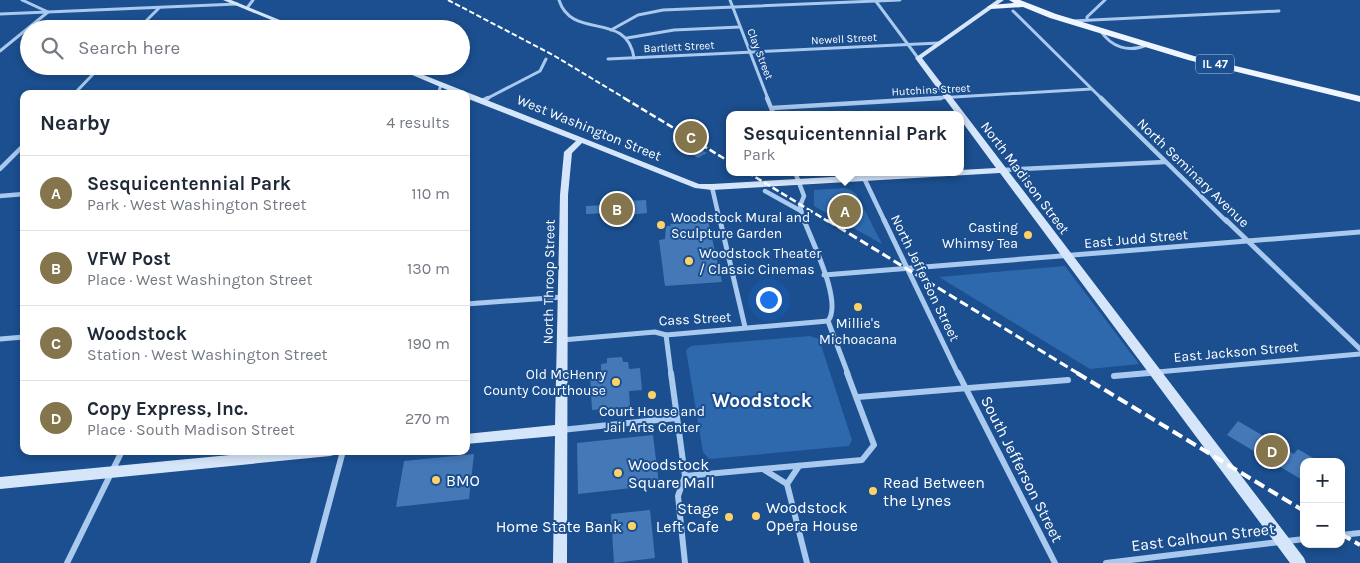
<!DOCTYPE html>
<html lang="en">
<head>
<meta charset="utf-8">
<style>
  :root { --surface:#fff; --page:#f2f2f3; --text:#1f2937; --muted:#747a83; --line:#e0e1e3; --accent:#84754c }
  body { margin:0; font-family:Karla,sans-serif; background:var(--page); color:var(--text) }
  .controls { position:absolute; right:15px; bottom:15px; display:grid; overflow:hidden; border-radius:10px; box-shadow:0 2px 8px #0003 }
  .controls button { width:45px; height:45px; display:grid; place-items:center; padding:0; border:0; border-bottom:1px solid var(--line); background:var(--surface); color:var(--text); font:25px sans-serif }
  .you { position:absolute; left:768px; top:299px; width:18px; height:18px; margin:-12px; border:4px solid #fff; border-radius:50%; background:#1a73e8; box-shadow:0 0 0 8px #1a73e833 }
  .badge { display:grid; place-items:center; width:32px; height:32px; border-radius:50%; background:var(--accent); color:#fff; font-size:16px; font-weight:700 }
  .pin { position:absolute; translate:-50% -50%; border:2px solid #fff; box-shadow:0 1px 5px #0006 }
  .popup { position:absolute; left:726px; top:111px; width:238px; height:65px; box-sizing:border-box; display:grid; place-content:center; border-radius:10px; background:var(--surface); filter:drop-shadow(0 1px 4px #0005); font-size:16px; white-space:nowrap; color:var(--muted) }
  .popup b { font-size:19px; color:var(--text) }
  .popup::after { content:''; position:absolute; left:50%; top:100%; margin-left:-10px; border:10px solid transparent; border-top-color:var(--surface) }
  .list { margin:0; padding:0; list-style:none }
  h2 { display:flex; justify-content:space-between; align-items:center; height:65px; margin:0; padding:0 20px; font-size:21px }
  h2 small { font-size:16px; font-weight:400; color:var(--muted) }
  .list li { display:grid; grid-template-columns:32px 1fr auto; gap:15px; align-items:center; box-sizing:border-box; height:75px; padding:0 20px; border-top:1px solid var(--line) }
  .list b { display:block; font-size:19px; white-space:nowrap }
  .list p { margin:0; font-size:16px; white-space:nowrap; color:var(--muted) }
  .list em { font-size:16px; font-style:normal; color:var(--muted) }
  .icon { flex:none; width:28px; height:28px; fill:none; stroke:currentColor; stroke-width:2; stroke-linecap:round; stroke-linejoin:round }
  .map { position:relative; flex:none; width:1360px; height:563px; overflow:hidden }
  .search { position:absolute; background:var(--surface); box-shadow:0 2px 8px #0003; left:20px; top:20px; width:450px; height:55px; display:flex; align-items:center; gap:12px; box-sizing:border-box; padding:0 18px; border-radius:28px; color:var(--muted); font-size:19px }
  .panel { position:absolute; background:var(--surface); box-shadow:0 2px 8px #0003; left:20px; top:90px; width:450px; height:365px; border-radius:10px }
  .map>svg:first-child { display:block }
  .green { fill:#2e69ad }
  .building { fill:#4478b7 }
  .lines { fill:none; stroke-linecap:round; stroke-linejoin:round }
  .street-far3 { stroke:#a9c9ee; stroke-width:3 }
  .street-far2 { stroke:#a9c9ee; stroke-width:4.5 }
  .street-far1 { stroke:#a9c9ee; stroke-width:5 }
  .street { stroke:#a9c9ee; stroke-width:6 }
  .secondary { fill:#d6e6fa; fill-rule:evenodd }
  .primary { fill:#f0f6ff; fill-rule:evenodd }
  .rail-far3 { stroke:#fff; stroke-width:2; stroke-dasharray:5.5 2.5; stroke-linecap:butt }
  .rail-far2 { stroke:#fff; stroke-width:2.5; stroke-dasharray:7 3; stroke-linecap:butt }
  .rail-far1 { stroke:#fff; stroke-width:3; stroke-dasharray:9 4; stroke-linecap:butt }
  .rail { stroke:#fff; stroke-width:4; stroke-dasharray:11 5; stroke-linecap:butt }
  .poi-dot { fill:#ffd166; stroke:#1b4f8f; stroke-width:2 }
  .labels { text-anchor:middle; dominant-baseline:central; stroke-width:4; stroke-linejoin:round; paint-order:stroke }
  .far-street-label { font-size:11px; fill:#fff; stroke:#1b4f8f }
  .shield { fill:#1b4f8f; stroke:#bbcadd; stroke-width:1 }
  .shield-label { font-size:12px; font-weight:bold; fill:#fff }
  .street-label { font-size:14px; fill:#fff; stroke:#1b4f8f }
  .poi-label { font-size:14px; fill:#fff; stroke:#1b4f8f; text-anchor:start }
  .near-poi-label { font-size:16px; fill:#fff; stroke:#1b4f8f; text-anchor:start }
  .near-street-label { font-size:16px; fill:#fff; stroke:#1b4f8f }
  .district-label { font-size:19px; font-weight:bold; fill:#fff; stroke:#1b4f8f }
</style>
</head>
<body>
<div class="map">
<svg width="1360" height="563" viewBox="0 0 1360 563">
  <rect width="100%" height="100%" fill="#1b4f8f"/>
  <!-- green -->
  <g class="green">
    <path d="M844,188L851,190L857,195L882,244L814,206V190Z"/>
    <path d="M1065,266L1139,364L1090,369L939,277Z"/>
    <path d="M810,336L819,339L852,440L849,446L709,459L703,452L686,350L691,346Z"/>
  </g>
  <!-- building -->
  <g class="building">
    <path d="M680,137L707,153L698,158L671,141Z"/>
    <path d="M646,200L647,213L608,217V213L586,214V206L607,205V202Z"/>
    <path d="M708,221L722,282L665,286L659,240L665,239L666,226H671L670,224Z"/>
    <path d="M622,357L623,362H628L629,369L640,368L642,390L629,391L630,407L592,410L590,373L601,372V364L607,363V358Z"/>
    <path d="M1238,421L1294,454L1298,449L1320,462H1304V481L1227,435Z"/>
    <path d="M653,435L659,485L578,494L577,443Z"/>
    <path d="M474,454L469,499L396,507L404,461Z"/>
    <path d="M650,510L655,558L614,563L611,514Z"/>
  </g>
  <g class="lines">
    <!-- street-far3 -->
    <g class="street-far3">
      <path d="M559,0C572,41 627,10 634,58"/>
      <path d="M730,0L768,99"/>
      <path d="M875,0L918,58"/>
      <path d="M247,8L253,0"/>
      <path d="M1013,11L1102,99"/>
      <path d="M0,14L237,4"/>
      <path d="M1087,20V17L1105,0"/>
      <path d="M1072,21L1279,11"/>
      <path d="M138,29L159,8"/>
      <path d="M611,30L638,15L663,10L900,0"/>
      <path d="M1100,30C1111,47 1128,53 1147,45"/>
      <path d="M627,38L674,30L740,27"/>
      <path d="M0,51L48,12L22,0"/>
      <path d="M608,59L939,43"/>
      <path d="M74,94L101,66"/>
      <path d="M438,94L441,85"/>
      <path d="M486,99L540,71L546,59"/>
      <path d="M920,99L1091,89"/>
    </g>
    <!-- street-far2 -->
    <g class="street-far2">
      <path d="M767,98L774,115"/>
      <path d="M1101,98L1227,222"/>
      <path d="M482,101L488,98"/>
      <path d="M772,108L941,98"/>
      <path d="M0,169L24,145"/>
      <path d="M1002,170L1165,162"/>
      <path d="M795,172L804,196L800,206L804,222"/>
      <path d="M864,178L885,222"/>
      <path d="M712,187L720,222"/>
      <path d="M765,191L801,211"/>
      <path d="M0,196L24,194"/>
    </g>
    <!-- street-far1 -->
    <g class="street-far1">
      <path d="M720,220L745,327"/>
      <path d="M804,220C812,242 843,302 828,321"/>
      <path d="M884,220L958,374"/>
      <path d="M1226,220L1360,349"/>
      <path d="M824,275L1360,232"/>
      <path d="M466,304L563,297"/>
      <path d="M828,321L848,374"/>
      <path d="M666,335L671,374"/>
      <path d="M0,339L24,337"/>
      <path d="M562,340L655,332L666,335L828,321"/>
      <path d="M1135,374L1360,354"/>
    </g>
    <!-- street -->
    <g class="street">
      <path d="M671,373L685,476L678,496L685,563"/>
      <path d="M958,373L1055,563"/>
      <path d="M1114,376L1149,373"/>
      <path d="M858,397L1068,380"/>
      <path d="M561,430L677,418"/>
      <path d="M799,466L787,484L807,563"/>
      <path d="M763,469L787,484"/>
      <path d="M685,476L862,460L874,445L847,373"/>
      <path d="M1341,535L1360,533"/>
      <path d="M67,563L122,451"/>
      <path d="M313,563L343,451"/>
      <path d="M1106,563L1304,539"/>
    </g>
    <!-- secondary -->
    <g class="secondary">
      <path d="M223,0H231L302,29H293Z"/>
      <path d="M997,0H1004L922,58L1304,558L1306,563H1290L1000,173L712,190L695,188L582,143L572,153L568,195L567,563H553L555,436L466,444V434L555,425L560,195L564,152L576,141L466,98V94H457L391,66H401L699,184H712L920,172H960V170L996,168L960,119V115H957L915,58Z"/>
      <path d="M272,451H336L334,455L330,456L0,489V477Z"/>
    </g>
    <!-- primary -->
    <path class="primary" d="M1009,0H1020L1056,14L1194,56L1360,96V102L1188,60L1050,18L1023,7L991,9L987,7L991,5L1014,3Z"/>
    <!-- rail-far3 -->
    <path class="rail-far3" d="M448,0L553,55L626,99"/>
    <!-- rail-far2 -->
    <g class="rail-far2">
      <path d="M624,98L730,162"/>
      <path d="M747,172L829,222"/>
    </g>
    <!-- rail-far1 -->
    <path class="rail-far1" d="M827,220L1079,374"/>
    <!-- rail -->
    <g class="rail">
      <path d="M1077,373L1304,511"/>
      <path d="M1341,534L1360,545"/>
    </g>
  </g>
  <!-- markers -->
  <g class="poi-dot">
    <circle cx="661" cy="225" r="5"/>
    <circle cx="1028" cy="235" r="5"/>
    <circle cx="689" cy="261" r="5"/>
    <circle cx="858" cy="307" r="5"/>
    <circle cx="616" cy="382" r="5"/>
    <circle cx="652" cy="395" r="5"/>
    <circle cx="618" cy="473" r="5"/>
    <circle cx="436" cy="480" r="5"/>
    <circle cx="873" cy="491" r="5"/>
    <circle cx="756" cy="516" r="5"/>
    <circle cx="729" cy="517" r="5"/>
    <circle cx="632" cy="526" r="5"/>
  </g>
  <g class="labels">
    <!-- far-street labels -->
    <g class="far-street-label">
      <text transform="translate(844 39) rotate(-3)">Newell Street</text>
      <text transform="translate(679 47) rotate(-3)">Bartlett Street</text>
      <text transform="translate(760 54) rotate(69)">Clay Street</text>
      <text transform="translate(931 90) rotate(-3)">Hutchins Street</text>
    </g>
    <!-- shield labels -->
    <rect class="shield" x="1196" y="54.5" width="38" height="19" rx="4"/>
    <g class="shield-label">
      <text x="1215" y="64">IL 47</text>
    </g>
    <!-- street labels -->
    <g class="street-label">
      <text transform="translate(589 128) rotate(22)">West Washington Street</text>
      <text transform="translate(1193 173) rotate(44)">North Seminary Avenue</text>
      <text transform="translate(1025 178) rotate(53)">North Madison Street</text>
      <text transform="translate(1136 239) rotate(-5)">East Judd Street</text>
      <text transform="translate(925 278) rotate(64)">North Jefferson Street</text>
      <text transform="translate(549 282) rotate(-89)">North Throop Street</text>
      <text transform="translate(695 319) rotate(-3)">Cass Street</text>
      <text transform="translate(1236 352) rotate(-5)">East Jackson Street</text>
    </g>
    <!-- poi labels -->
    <g class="poi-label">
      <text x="671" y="217">Woodstock Mural and<tspan x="671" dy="16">Sculpture Garden</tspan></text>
      <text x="1018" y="227" text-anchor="end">Casting<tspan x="1018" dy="16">Whimsy Tea</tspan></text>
      <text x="699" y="253">Woodstock Theater<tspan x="699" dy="16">/ Classic Cinemas</tspan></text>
      <text x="858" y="323" text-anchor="middle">Millie's<tspan x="858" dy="16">Michoacana</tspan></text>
      <text x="606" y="374" text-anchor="end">Old McHenry<tspan x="606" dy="16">County Courthouse</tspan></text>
      <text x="652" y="411" text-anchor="middle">Court House and<tspan x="652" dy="16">Jail Arts Center</tspan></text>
    </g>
    <!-- near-poi labels -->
    <g class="near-poi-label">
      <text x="628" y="464">Woodstock<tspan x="628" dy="18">Square Mall</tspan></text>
      <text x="446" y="480">BMO</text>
      <text x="883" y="482">Read Between<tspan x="883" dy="18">the Lynes</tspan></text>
      <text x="766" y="507">Woodstock<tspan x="766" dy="18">Opera House</tspan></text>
      <text x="719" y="508" text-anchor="end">Stage<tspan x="719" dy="18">Left Cafe</tspan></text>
      <text x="622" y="526" text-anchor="end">Home State Bank</text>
    </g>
    <!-- near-street labels -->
    <g class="near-street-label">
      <text transform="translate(1022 469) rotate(63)">South Jefferson Street</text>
      <text transform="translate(1203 537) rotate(-7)">East Calhoun Street</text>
    </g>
    <!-- district labels -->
    <g class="district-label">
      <text x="762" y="401">Woodstock</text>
    </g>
  </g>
</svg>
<div class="controls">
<button>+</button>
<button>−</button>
</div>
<div class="you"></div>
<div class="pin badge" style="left:845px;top:211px">A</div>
<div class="popup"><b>Sesquicentennial Park</b>Park</div>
<div class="pin badge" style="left:617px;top:209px">B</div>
<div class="pin badge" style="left:691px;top:137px">C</div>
<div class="pin badge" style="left:1272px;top:451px">D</div>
<div class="search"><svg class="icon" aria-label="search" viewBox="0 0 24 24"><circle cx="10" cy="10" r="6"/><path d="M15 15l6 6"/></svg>Search here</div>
<section class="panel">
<h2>Nearby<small>4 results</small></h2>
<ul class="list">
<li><span class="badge">A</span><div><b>Sesquicentennial Park</b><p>Park · West Washington Street</p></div><em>110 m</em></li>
<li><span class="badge">B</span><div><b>VFW Post</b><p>Place · West Washington Street</p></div><em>130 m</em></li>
<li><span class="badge">C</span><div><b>Woodstock</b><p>Station · West Washington Street</p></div><em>190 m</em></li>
<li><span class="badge">D</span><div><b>Copy Express, Inc.</b><p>Place · South Madison Street</p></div><em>270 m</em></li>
</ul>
</section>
</div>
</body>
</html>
